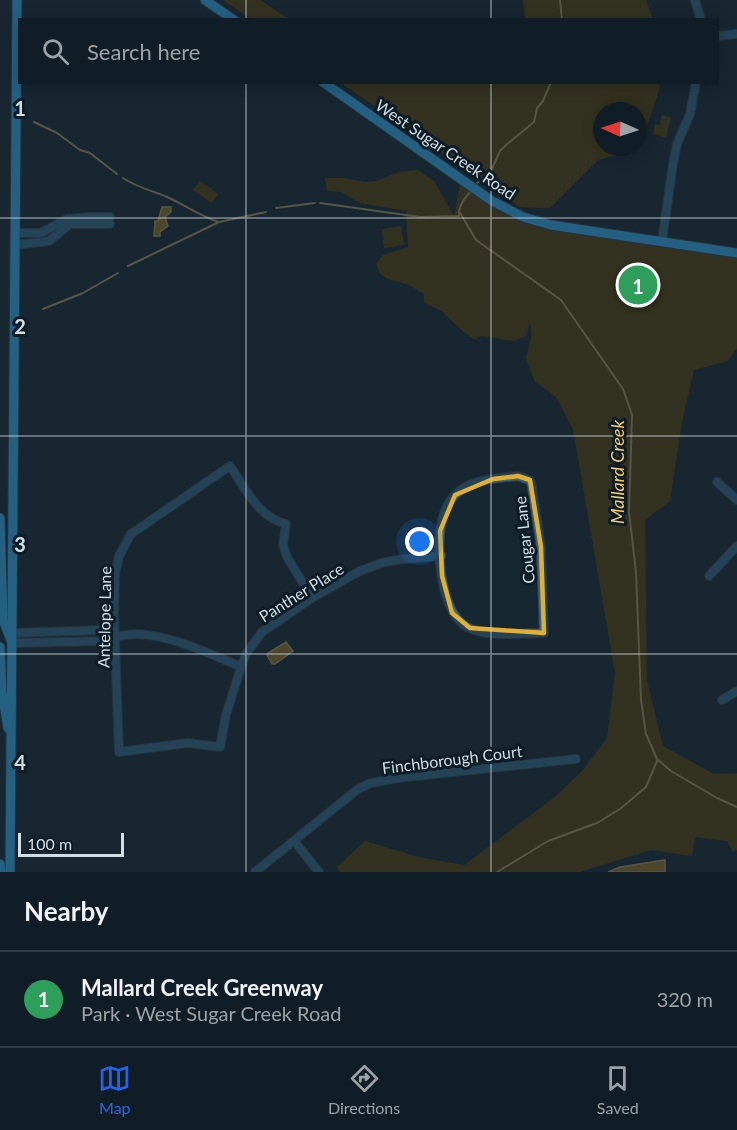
<!DOCTYPE html>
<html lang="en">
<head>
<meta charset="utf-8">
<style>
  :root { --surface:#111d26; --page:#1a262e; --text:#f1f3f6; --muted:#9ca2a7; --line:#303b43; --accent:#2563eb }
  body { margin:0; font-family:Lato,sans-serif; background:var(--page); color:var(--text) }
  .compass { position:absolute; left:593px; top:102px; width:54px; height:54px; border-radius:50%; background:var(--surface); box-shadow:0 3px 15px #0003; rotate:273deg }
  .scale { position:absolute; left:18px; bottom:15px; width:106px; box-sizing:border-box; padding-left:6px; border:3px solid #d3dde4; border-top:0; font-size:16px; line-height:21px; white-space:nowrap; color:#d3dde4; -webkit-text-stroke:4px #0d1d28; paint-order:stroke }
  .you { position:absolute; left:420px; top:542px; width:21px; height:21px; margin:-15px; border:4px solid #fff; border-radius:50%; background:#1a73e8; box-shadow:0 0 0 9px #1a73e833 }
  .badge { display:grid; place-items:center; width:39px; height:39px; border-radius:50%; background:var(--accent); color:#fff; font-size:20px; font-weight:700 }
  .pin { position:absolute; translate:-50% -50%; border:3px solid #fff; box-shadow:0 2px 6px #0006 }
  .list { margin:0; padding:0; list-style:none }
  h2 { display:flex; justify-content:space-between; align-items:center; height:78px; margin:0; padding:0 24px; font-size:26px }
  h2 small { font-size:20px; font-weight:400; color:var(--muted) }
  .list li { display:grid; grid-template-columns:39px 1fr auto; gap:18px; align-items:center; box-sizing:border-box; height:96px; padding:0 24px; border-top:2px solid var(--line) }
  .list b { display:block; font-size:22px; white-space:nowrap }
  .list p { margin:0; font-size:20px; white-space:nowrap; color:var(--muted) }
  .list em { font-size:20px; font-style:normal; color:var(--muted) }
  .icon { flex:none; width:33px; height:33px; fill:none; stroke:currentColor; stroke-width:2; stroke-linecap:round; stroke-linejoin:round }
  .map { position:relative; flex:none; width:737px; height:872px; overflow:hidden }
  .search { position:absolute; background:var(--surface); box-shadow:0 3px 15px #0003; left:18px; right:18px; top:18px; height:66px; display:flex; align-items:center; gap:15px; box-sizing:border-box; padding:0 21px; border-radius:0px; color:var(--muted); font-size:22px }
  .sheet { height:174px; background:var(--surface) }
  nav { display:flex; justify-content:space-around; align-items:center; box-sizing:border-box; height:84px; border-top:2px solid var(--line); background:var(--surface); font-size:16px; color:var(--muted) }
  nav a { display:grid; justify-items:center; gap:3px }
  nav .on { color:var(--accent) }
  .map>svg:first-child { display:block }
  .green { fill:#54400d; fill-rule:evenodd }
  .water { fill:#8d6f24; stroke:#a2905e; stroke-width:1.5 }
  .lines { fill:none; stroke-linecap:round; stroke-linejoin:round }
  .stream { stroke:#a2905e; stroke-width:2 }
  .minor-casing { stroke:#35444e; stroke-width:10 }
  .major-casing { stroke:#35444e; stroke-width:11 }
  .minor { stroke:#366684; stroke-width:8 }
  .major { stroke:#34a6e5; stroke-width:9 }
  .marked { fill:none; stroke:#e1af34; stroke-width:4.5; stroke-linejoin:round }
  .grid { fill:none; stroke:#d3dde4; stroke-width:1.5; stroke-opacity:0.55 }
  .labels { text-anchor:middle; dominant-baseline:central; stroke-width:6; stroke-linejoin:round; paint-order:stroke }
  .street-label { font-size:16px; fill:#d3dde4; stroke:#0d1d28 }
  .water-label { font-size:18px; font-style:italic; fill:#f8cb67; stroke:#0d1d28 }
  .grid-label { font-size:20px; text-anchor:middle; font-weight:bold; fill:#d3dde4; stroke:#0d1d28; stroke-width:6; stroke-linejoin:round; paint-order:stroke }
</style>
</head>
<body>
<div class="map">
<svg width="737" height="872" viewBox="0 0 737 872">
  <rect width="100%" height="100%" fill="#172732"/>
  <!-- green -->
  <g class="green">
    <path d="M223,0H260L289,19H251Z"/>
    <path d="M523,0H646L653,19H525Z"/>
    <path d="M341,83H660L658,94L639,149L598,160L550,208L520,207ZM602,111H638V147H602Z"/>
    <path d="M662,115L671,117L666,138L653,134L655,124L660,125Z"/>
    <path d="M418,170L434,181L454,216L461,179L523,217L737,253V348L728,361L694,370L682,422L670,501L645,520L647,681L663,746L714,774L737,773V850L733,852L727,841L695,837L692,856L651,850L580,872H340L337,867L365,841L419,857L464,865L556,796L583,770L607,738L615,673L573,429L556,397L535,382L526,358L532,334L530,322L526,336L514,341L482,336L474,339L465,333L441,311L424,302V294L409,285L388,279L380,274L376,264L383,255L408,247L406,211L360,203L341,192L327,191L325,178H343L365,182L376,181L399,172Z"/>
    <path d="M200,181L218,194L212,203L193,190Z"/>
    <path d="M401,226L404,245L384,248L382,229Z"/>
  </g>
  <!-- water -->
  <g class="water">
    <path d="M162,207H171V212L165,217L168,226L160,232V236H154L155,221H158Z"/>
    <path d="M286,642L293,651L275,664H272L267,655L268,653Z"/>
    <path d="M665,860V872H608L620,867Z"/>
  </g>
  <g class="lines">
    <!-- stream -->
    <g class="stream">
      <path d="M560,0L562,20"/>
      <path d="M34,122L57,133L80,150L90,153L117,174"/>
      <path d="M123,178C138,188 151,190 167,197C185,205 200,216 219,222"/>
      <path d="M475,185L491,171L500,151L506,145L534,122L537,108L543,101L551,82"/>
      <path d="M320,203L420,217L459,216C458,206 465,197 472,190"/>
      <path d="M276,208L315,203"/>
      <path d="M459,211L476,240L561,300L623,389L632,415L629,512L636,572L641,700L646,734L657,759L671,771L717,798L737,807"/>
      <path d="M128,266L219,222L266,212"/>
      <path d="M43,309L83,293L118,273"/>
      <path d="M497,872L548,841L597,823L620,809L646,787L657,761"/>
    </g>
    <!-- minor casing -->
    <g class="minor-casing">
      <g id="minor">
        <path d="M695,0L701,20"/>
        <path d="M718,36L737,34"/>
        <path d="M15,233H41L67,219L89,217H110"/>
        <path d="M662,241L673,164L677,144L690,114L696,82"/>
        <path d="M15,245L49,241L70,224H110"/>
        <path d="M518,476L530,480L532,487L541,547L544,633C522,633 486,638 467,627C439,611 435,544 443,516C446,506 452,496 461,490C475,479 500,478 518,476Z"/>
        <path d="M717,482L737,500"/>
        <path d="M709,576L737,546"/>
        <path d="M312,598L287,557L283,545L286,524C258,517 245,488 230,466L131,534L119,556L115,574L114,615L119,752L188,743L220,747L226,715L241,667L246,654L262,632L312,598L360,571L385,562L404,559L441,556"/>
        <path d="M12,633L104,630L115,636"/>
        <path d="M12,643L108,641C142,620 208,653 241,667"/>
        <path d="M722,700L737,691"/>
        <path d="M294,841L319,872"/>
        <path d="M255,872L358,789L371,783L398,778L576,759"/>
      </g>
    </g>
    <!-- major casing -->
    <g class="major-casing">
      <g id="major">
        <path d="M205,0L234,20"/>
        <path d="M323,82L492,201L523,217L551,225L737,253"/>
        <path d="M0,518L3,620L11,640"/>
        <path d="M0,647L2,692L8,728"/>
        <path d="M0,864L1,872"/>
        <path d="M10,872L17,0"/>
      </g>
    </g>
    <!-- minor -->
    <use href="#minor" class="minor"/>
    <!-- major -->
    <use href="#major" class="major"/>
  </g>
  <!-- marked area -->
  <path d="M0 0H737V872H0ZM518,476L530,480L541,547L544,633L470,628L452,613L442,576L440,531L455,495L493,479Z" fill="#172732" fill-opacity=".55" fill-rule="evenodd"/>
  <path class="marked" d="M518,476L530,480L541,547L544,633L470,628L452,613L442,576L440,531L455,495L493,479Z"/>
  <!-- grid -->
  <path class="grid" d="M246,0V20M491,0V20M246,82V872M491,82V872M0,218H737M0,436H737M0,654H737"/>
  <g class="labels">
    <!-- street labels -->
    <g class="street-label">
      <text transform="translate(446 149) rotate(34)">West Sugar Creek Road</text>
      <text transform="translate(524 540) rotate(-96)">Cougar Lane</text>
      <text transform="translate(301 592) rotate(-32)">Panther Place</text>
      <text transform="translate(104 617) rotate(-89)">Antelope Lane</text>
      <text transform="translate(452 759) rotate(-7)">Finchborough Court</text>
    </g>
    <!-- water labels -->
    <g class="water-label">
      <text transform="translate(617 472) rotate(-90)">Mallard Creek</text>
    </g>
  </g>
  <g class="grid-label">
    <text x="20" y="116">1</text>
    <text x="20" y="334">2</text>
    <text x="20" y="552">3</text>
    <text x="20" y="770">4</text>
  </g>
</svg>
<svg class="compass" viewBox="-18 -18 36 36"><path d="M0-13l5 13h-10z" fill="#e53935"/><path d="M0 13l5-13h-10z" fill="#9ca2a7"/></svg>
<div class="scale">100 m</div>
<div class="you"></div>
<div class="pin badge" style="left:638px;top:285px;background:#2e9e5b">1</div>
<div class="search"><svg class="icon" aria-label="search" viewBox="0 0 24 24"><circle cx="10" cy="10" r="6"/><path d="M15 15l6 6"/></svg>Search here</div>
</div>
<section class="sheet">
<h2>Nearby<small></small></h2>
<ul class="list">
<li><span class="badge" style="background:#2e9e5b">1</span><div><b>Mallard Creek Greenway</b><p>Park · West Sugar Creek Road</p></div><em>320 m</em></li>
</ul>
</section>
<nav>
<a class="on"><svg class="icon" aria-label="map" viewBox="0 0 24 24"><path d="M3 6l6-2 6 2 6-2v14l-6 2-6-2-6 2zM9 4v14M15 6v14"/></svg>Map</a>
<a><svg class="icon" aria-label="directions" viewBox="0 0 24 24"><path d="M12 3l9 9-9 9-9-9zM9 14v-3h6M13 9l2 2-2 2"/></svg>Directions</a>
<a><svg class="icon" aria-label="saved" viewBox="0 0 24 24"><path d="M7 4h10v16l-5-4-5 4z"/></svg>Saved</a>
</nav>
</body>
</html>
